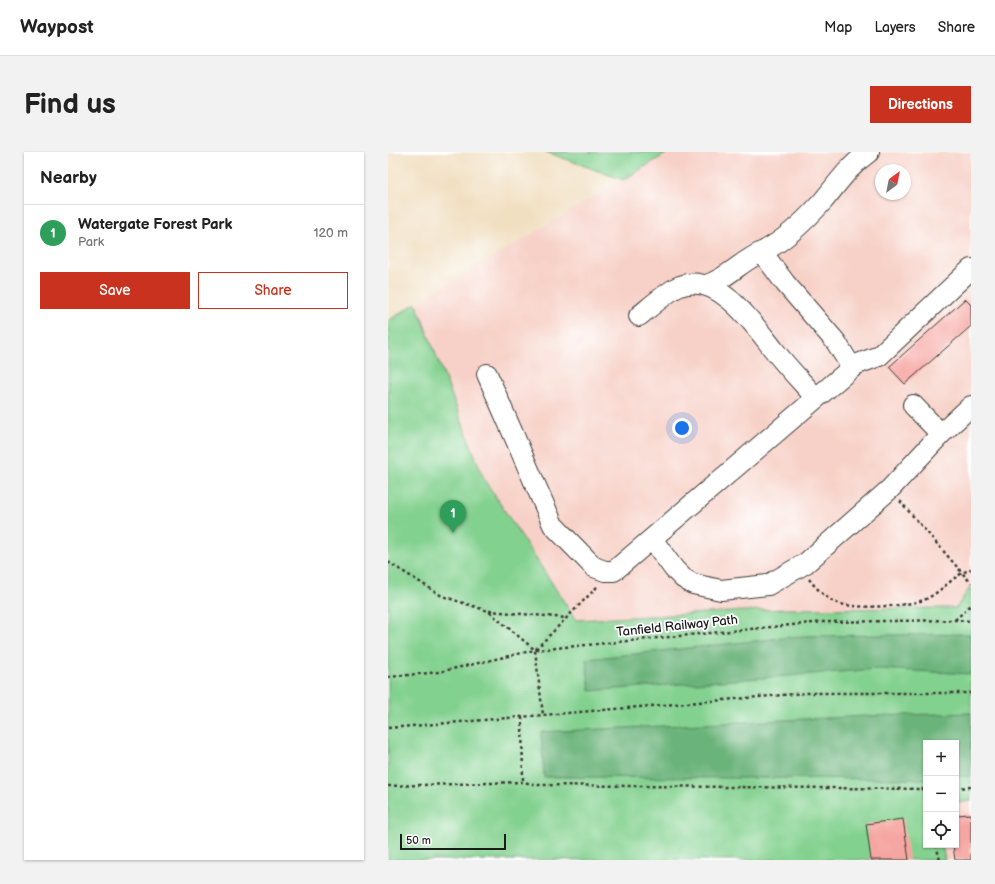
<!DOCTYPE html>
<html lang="en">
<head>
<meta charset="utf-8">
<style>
  :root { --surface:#fff; --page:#f2f2f2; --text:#222; --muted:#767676; --line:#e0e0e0; --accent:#c8321e }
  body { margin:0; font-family:"Balsamiq Sans",sans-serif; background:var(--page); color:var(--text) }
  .controls { position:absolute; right:12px; bottom:12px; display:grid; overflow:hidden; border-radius:0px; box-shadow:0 1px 3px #0004 }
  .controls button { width:36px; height:36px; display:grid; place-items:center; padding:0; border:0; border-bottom:1px solid var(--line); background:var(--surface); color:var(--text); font:20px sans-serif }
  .compass { position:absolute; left:487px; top:12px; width:36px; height:36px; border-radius:50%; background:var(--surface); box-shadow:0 1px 3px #0004; rotate:32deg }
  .scale { position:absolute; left:12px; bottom:10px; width:106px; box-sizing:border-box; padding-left:4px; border:2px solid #1c1c1c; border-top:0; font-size:11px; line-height:14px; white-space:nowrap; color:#1c1c1c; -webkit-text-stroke:3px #fff; paint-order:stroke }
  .you { position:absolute; left:294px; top:276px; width:14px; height:14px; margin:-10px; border:3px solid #fff; border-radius:50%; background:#1a73e8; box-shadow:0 0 0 6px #1a73e833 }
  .badge { display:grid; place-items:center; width:26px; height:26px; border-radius:50%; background:var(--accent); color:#fff; font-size:13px; font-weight:700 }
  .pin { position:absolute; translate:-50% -33px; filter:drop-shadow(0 1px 2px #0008) }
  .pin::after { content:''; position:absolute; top:21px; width:14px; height:12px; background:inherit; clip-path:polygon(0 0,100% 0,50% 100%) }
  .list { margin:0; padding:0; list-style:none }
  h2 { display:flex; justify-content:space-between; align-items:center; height:52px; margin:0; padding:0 16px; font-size:17px }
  h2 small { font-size:13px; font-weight:400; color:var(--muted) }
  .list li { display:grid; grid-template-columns:26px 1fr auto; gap:12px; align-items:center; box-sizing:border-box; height:56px; padding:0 16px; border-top:1px solid var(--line) }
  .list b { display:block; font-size:15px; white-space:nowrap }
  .list p { margin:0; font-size:13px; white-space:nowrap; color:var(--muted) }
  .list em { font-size:13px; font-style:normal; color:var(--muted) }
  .actions { display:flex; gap:8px; padding:12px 16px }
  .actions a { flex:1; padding:9px 0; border:1px solid var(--accent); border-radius:0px; text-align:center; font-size:14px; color:var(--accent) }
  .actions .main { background:var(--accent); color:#fff }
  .icon { flex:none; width:22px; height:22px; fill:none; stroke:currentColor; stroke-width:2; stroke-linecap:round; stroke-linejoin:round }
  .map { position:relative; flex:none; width:583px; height:708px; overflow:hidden; border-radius:0px }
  header { display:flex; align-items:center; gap:24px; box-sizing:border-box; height:56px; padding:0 20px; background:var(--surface); border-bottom:1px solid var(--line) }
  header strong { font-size:19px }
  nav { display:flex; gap:22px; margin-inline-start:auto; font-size:14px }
  .intro { display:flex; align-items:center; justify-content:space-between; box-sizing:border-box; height:96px; padding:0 24px }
  h1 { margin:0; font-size:28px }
  .button { padding:10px 18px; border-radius:0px; background:var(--accent); color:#fff; font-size:14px; font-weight:700 }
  main { display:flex; gap:24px; padding:0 24px }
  aside { flex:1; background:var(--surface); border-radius:0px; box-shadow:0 1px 3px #0004 }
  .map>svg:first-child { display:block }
  .built { fill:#f7d1c7; fill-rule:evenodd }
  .green { fill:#83d18f; stroke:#507656 }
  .forest { fill:#6ab37a; stroke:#43684b }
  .building { fill:#f6a6a2 }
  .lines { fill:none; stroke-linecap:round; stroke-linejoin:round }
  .minor-casing { stroke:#3c3935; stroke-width:22 }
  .path { stroke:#3c3935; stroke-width:2.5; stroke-dasharray:3 3; stroke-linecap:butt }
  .minor { stroke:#fff; stroke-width:20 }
  .labels { text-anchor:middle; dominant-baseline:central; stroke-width:3.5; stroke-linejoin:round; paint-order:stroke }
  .street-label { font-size:13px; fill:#1c1c1c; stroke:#fff }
</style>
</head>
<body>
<header>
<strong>Waypost</strong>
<nav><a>Map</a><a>Layers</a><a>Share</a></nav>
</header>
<div class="intro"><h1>Find us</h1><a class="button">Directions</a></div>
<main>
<aside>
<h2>Nearby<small></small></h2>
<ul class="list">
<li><span class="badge" style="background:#2e9e5b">1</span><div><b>Watergate Forest Park</b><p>Park</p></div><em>120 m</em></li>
</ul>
<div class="actions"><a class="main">Save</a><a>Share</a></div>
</aside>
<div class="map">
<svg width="583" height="708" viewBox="0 0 583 708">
  <rect width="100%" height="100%" fill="#fff"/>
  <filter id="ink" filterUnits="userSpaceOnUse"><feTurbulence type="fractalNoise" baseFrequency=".025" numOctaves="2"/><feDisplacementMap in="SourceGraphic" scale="8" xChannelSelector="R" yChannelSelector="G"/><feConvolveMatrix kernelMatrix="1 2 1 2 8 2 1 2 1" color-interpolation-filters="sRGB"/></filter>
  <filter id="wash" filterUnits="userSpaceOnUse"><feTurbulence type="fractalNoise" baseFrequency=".012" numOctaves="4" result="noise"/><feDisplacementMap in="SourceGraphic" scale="16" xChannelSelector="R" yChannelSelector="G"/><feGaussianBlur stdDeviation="0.9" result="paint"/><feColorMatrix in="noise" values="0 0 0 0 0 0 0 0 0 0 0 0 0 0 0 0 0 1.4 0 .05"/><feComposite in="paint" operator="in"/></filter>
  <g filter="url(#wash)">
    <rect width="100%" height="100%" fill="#f1dfc1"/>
    <!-- built -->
    <g class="built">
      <path d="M281,0H583V434L569,456L394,457L188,468L96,327L28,151ZM493,18H517V42H493Z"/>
      <path d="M583,649V708H557L554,693H568V651Z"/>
    </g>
    <!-- green -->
    <g class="green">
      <path d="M158,0H281L235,28Z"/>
      <path d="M28,151L96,327L188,468L394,457L568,456L583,434V649L568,651V591H538V693H554L557,708H0V169Z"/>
    </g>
    <!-- forest -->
    <g class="forest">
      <path d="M583,482V522L490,517L202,539L198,507L413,484Z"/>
      <path d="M583,561V624L568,625V591H538V627L156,625L153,580L478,564Z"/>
    </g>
    <g id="blocks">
      <!-- building -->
      <g class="building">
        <path d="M577,147L583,153V174L517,232L501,215Z"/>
        <path d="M583,662V708H567L565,693H568V663Z"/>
        <path d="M515,667L521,708H483L478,672Z"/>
      </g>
    </g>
  </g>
  <g filter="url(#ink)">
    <use href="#blocks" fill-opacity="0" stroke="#3c3935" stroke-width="1"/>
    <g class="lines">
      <!-- minor casing -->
      <g class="minor-casing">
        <g id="minor">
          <path d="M374,100C396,89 418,68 435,49C450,31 461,14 481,0"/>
          <path d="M318,133C339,127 353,109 374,100L397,131L448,190L464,216"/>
          <path d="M251,164C261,156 281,138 292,134C330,119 367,174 386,198C399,215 414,230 428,246"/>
          <path d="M99,222L165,373L206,415L217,419H226L467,213L491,204L583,117"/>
          <path d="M525,253L553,282"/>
          <path d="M264,387L286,417L295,426L305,432L333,438L380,433L418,411L502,337L553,282L583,254"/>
        </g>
      </g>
      <!-- path -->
      <g class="path">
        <path d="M512,349L583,431"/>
        <path d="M0,410L54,444L100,459L147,498L155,563"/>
        <path d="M421,427C428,436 437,445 446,450C463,458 524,455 540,446C555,438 566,423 583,417"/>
        <path d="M101,459L179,466"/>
        <path d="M567,468L583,453"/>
        <path d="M148,497L210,434"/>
        <path d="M0,525L51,520L147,498L435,470L567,468L583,469"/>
        <path d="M134,565L135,630"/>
        <path d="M0,576L418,541H583"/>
        <path d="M0,634L135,630L150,633L538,637"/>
        <path d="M568,636L583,635"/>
        <path d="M536,637L538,646"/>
        <path d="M548,693L552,708"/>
      </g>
      <!-- minor -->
      <use href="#minor" class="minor"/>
    </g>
  </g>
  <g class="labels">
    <!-- street labels -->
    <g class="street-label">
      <text transform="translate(289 474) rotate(-6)">Tanfield Railway Path</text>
    </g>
  </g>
</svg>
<div class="controls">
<button>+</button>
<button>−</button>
<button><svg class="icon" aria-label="locate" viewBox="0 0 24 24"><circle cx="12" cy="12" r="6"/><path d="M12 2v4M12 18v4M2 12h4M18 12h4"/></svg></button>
</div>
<svg class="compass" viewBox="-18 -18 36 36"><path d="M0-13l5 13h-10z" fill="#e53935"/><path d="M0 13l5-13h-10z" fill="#767676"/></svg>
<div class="scale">50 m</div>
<div class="you"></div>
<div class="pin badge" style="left:65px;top:381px;background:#2e9e5b">1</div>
</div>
</main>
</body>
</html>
